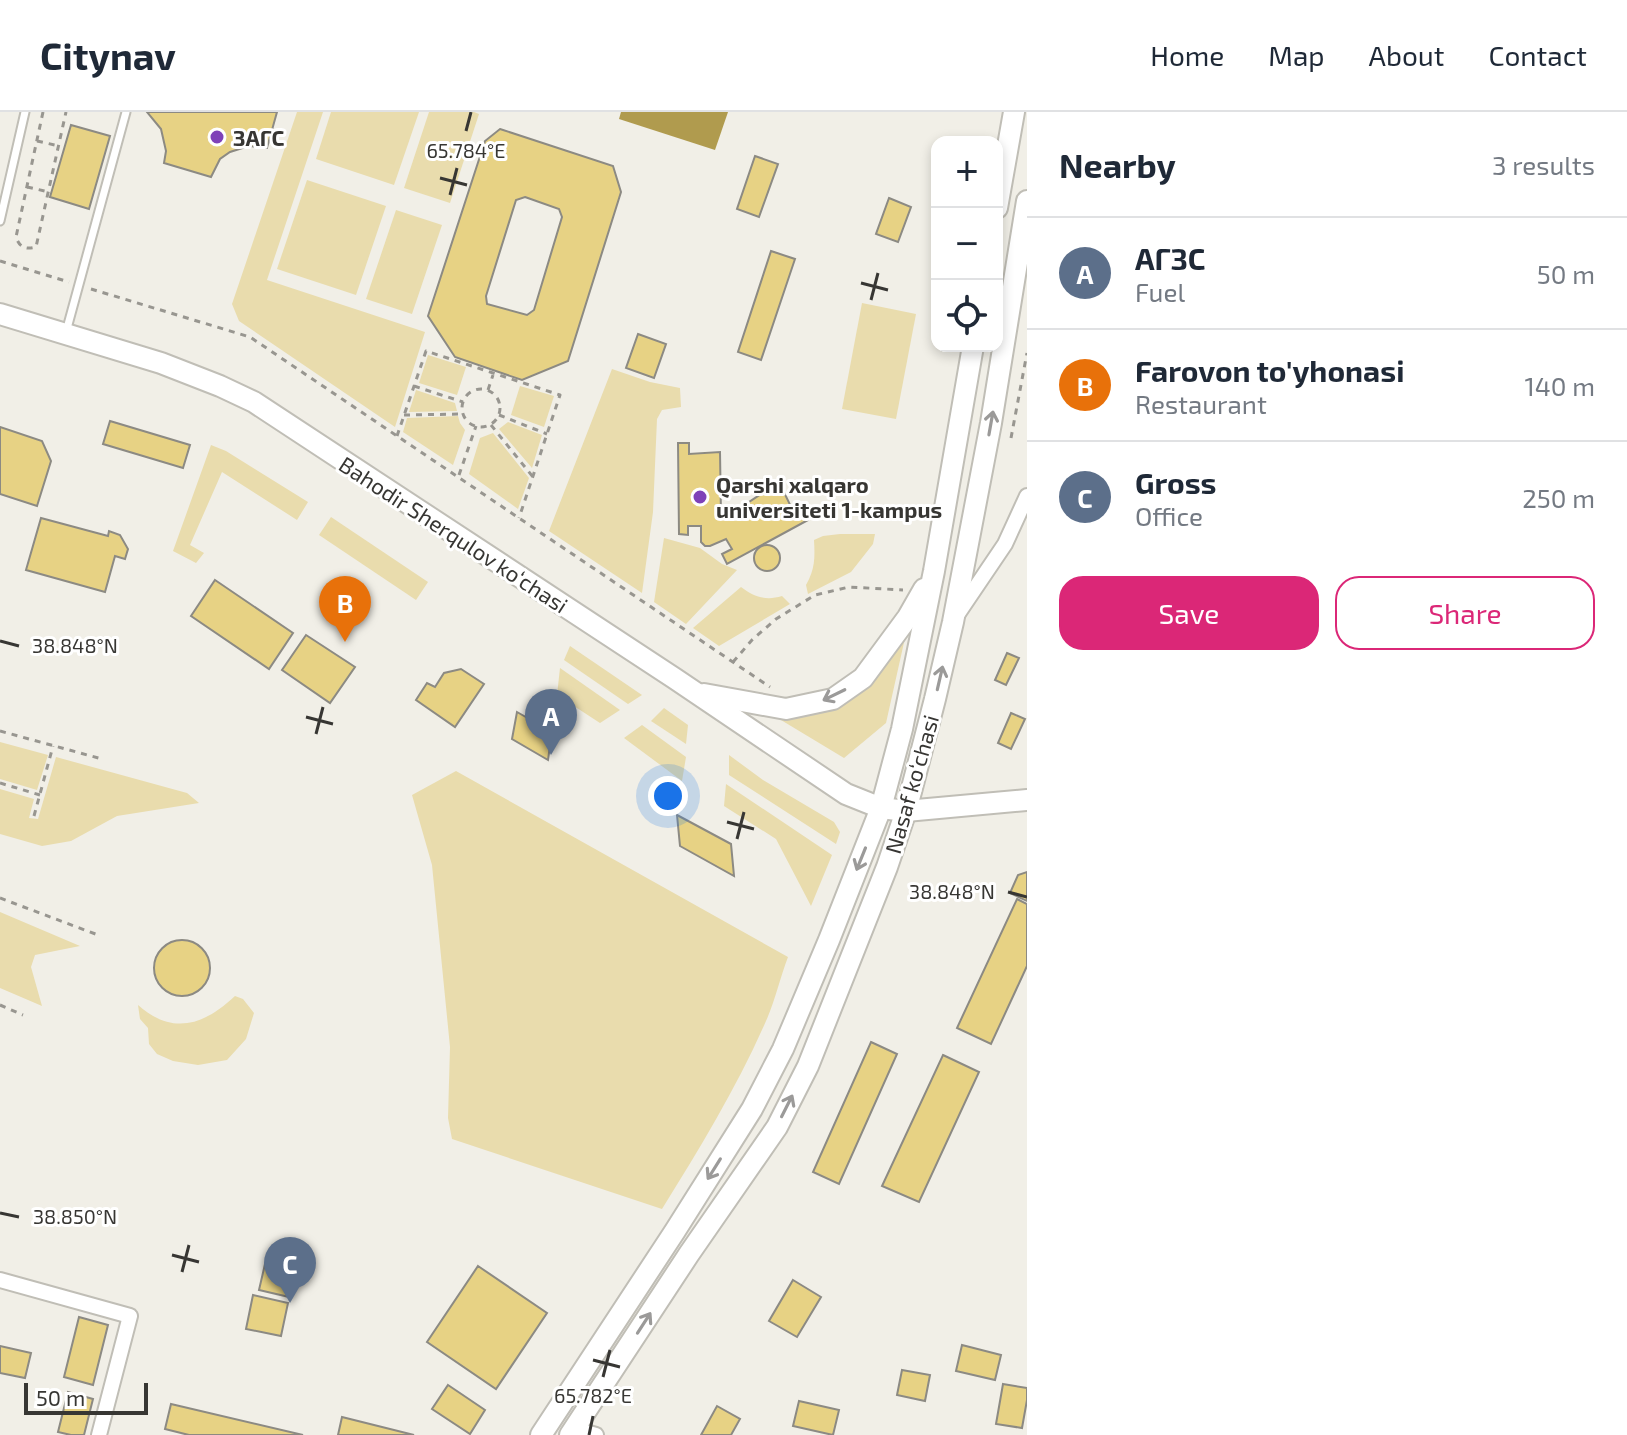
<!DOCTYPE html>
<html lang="en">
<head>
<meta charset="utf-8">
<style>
  :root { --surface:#fff; --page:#f2f2f3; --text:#1f2937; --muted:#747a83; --line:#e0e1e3; --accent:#db2777 }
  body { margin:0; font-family:"Exo 2",sans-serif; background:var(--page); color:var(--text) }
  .controls { position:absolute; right:24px; top:24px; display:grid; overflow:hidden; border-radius:16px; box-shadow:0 4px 12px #0003 }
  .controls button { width:72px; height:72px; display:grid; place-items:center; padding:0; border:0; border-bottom:2px solid var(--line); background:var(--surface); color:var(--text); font:40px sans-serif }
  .scale { position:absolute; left:24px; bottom:20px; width:124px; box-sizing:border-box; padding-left:8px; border:4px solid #373633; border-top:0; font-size:22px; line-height:28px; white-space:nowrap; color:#373633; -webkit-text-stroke:6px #fff; paint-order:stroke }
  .you { position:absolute; left:668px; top:684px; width:28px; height:28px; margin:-20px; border:6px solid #fff; border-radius:50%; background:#1a73e8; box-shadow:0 0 0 12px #1a73e833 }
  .badge { display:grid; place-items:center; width:52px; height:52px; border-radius:50%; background:var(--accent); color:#fff; font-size:26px; font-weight:700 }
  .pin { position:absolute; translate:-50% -66px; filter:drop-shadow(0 2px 4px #0008) }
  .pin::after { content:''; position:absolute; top:42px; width:28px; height:24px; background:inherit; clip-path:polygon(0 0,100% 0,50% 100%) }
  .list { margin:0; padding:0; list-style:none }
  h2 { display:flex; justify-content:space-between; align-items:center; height:104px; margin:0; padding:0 32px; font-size:34px }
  h2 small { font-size:26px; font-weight:400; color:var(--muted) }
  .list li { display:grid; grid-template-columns:52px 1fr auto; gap:24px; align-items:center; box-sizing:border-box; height:112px; padding:0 32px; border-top:2px solid var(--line) }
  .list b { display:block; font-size:30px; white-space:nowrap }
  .list p { margin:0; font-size:26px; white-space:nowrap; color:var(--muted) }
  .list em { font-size:26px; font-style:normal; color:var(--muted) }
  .actions { display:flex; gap:16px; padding:24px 32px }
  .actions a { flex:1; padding:18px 0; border:2px solid var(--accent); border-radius:24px; text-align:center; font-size:28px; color:var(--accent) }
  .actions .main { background:var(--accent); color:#fff }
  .icon { flex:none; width:44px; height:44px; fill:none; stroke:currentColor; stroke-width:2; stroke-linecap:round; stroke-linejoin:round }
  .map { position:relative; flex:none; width:1027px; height:1323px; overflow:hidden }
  header { display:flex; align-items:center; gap:48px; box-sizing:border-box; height:112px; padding:0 40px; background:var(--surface); border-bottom:2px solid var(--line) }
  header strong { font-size:38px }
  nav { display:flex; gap:44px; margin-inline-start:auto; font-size:28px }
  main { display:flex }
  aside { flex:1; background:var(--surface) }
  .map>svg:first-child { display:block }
  .green { fill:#e9dcad }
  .water { fill:#b09b4e }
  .building { fill:#e7d284; stroke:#8c8a83; stroke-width:2; fill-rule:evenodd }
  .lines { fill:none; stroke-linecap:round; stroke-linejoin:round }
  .lane-casing { stroke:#c0beb6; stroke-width:11 }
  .street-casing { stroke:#c0beb6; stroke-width:18 }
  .secondary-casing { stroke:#c0beb6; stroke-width:24 }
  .path { stroke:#989690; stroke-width:3; stroke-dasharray:6 6; stroke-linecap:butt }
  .lane { stroke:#fff; stroke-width:7 }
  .street { stroke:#fff; stroke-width:14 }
  .secondary { stroke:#fff; stroke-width:20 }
  .oneway { stroke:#9b9a99 }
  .ticks { fill:none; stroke:#373633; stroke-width:3 }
  .poi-dot { fill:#7f42b8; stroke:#fff; stroke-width:3 }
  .labels { text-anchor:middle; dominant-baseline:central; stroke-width:6; stroke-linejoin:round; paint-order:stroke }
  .poi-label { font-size:22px; font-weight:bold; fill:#373633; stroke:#fff; text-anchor:start }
  .street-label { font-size:22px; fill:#373633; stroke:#fff }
  .ticks-label { font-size:20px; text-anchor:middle; fill:#373633; stroke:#fff; stroke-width:6; stroke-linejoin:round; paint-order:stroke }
</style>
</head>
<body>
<header>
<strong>Citynav</strong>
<nav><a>Home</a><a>Map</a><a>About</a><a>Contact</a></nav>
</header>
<main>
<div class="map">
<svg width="1027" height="1323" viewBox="0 0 1027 1323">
  <rect width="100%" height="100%" fill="#f1efe7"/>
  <!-- green -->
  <g class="green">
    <path d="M297,0H323L267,168L425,220L395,315L239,209L232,192Z"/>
    <path d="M331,0H419L394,73L316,47Z"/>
    <path d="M429,0H474L479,2L450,91L404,76Z"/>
    <path d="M307,68L386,94L356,183L277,157Z"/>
    <path d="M396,98L442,113L412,202L366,187Z"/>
    <path d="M862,191L916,202L896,307L842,297Z"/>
    <path d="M428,243L466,255L457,283L419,271Z"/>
    <path d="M612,257L650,270L680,276L681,295L662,298L657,307L653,400L642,481L549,419Z"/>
    <path d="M520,274L554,284L544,315L511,303Z"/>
    <path d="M416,278L455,291L457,299L409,300Z"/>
    <path d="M458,304L460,311L465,318L453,353L403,320L407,306Z"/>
    <path d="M508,310L542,323L532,356L499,317Z"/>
    <path d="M493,321L529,366L518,397L469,362L480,326Z"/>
    <path d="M211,333L226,339L308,390L297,408L222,360L190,433L204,441L196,451L173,439Z"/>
    <path d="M331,405L428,470L416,488L319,423Z"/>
    <path d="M840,422H875L873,432L851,460L808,482L806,473C815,457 815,446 814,428L823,424Z"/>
    <path d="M664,426L700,436L722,452L737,458L686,512L654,490Z"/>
    <path d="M741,475C754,485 766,489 782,484L790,492L719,534L693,516Z"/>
    <path d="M905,526L886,611L844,646L771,602L805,601Z"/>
    <path d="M570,534L642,583L628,592L564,548Z"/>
    <path d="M560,556L620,598L600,611L557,583Z"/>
    <path d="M664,596L688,613L686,632L651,609Z"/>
    <path d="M642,613L686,645L682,669L624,626Z"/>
    <path d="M0,630L48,643L37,678L0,667Z"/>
    <path d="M729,643L763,668L834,710L840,720L836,732L729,663Z"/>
    <path d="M56,645L187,681L199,691L117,704L71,729L42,734L0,722V677L34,687L29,706L38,707Z"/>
    <path d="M456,659L788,845C780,866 775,889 766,909C737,975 700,1036 662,1097L452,1027L448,1006L450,935L432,753L412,683Z"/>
    <path d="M726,672L832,743L811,794L776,727L724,694Z"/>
    <path d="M0,800L80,834L35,843L31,855L42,894L0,876Z"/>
    <path d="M235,884L243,887L254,901L246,927L227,948L198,953L173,949L157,942L149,932L148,916L140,907L138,893C173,924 204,913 235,884Z"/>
  </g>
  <!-- water -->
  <path class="water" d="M621,0H728L715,38L619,7Z"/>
  <!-- building -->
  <g class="building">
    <path d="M147,0H277L267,36L249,34L230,40L220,47L211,65L164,51L166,39L161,17Z"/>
    <path d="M71,13L110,24L89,97L50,85Z"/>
    <path d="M500,17L613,54L621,80L568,249L522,268L455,245L428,204L485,29ZM525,85L559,97L562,105L534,198L527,203L487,192L486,184L516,88Z"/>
    <path d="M755,44L778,52L759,105L737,97Z"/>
    <path d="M889,86L911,95L898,130L876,122Z"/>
    <path d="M771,139L795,147L761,248L738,240Z"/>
    <path d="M638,222L666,232L654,266L626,256Z"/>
    <path d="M110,309L190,333L183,356L103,332Z"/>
    <path d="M0,315L42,329L51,349L37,394L0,382Z"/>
    <path d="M678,331H689V342L720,340L721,404L725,406L779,370L795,403L803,399L808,408L727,452L722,442L732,437L726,427L710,434H705L701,430V414H688V423L679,422Z"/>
    <path d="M41,406L108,424L109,419L120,423L128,437L125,447L115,444L105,480L26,458Z"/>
    <circle cx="767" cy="446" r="13"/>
    <path d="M215,468L293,521L269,557L191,504Z"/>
    <path d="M306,523L355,555L330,591L282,558Z"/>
    <path d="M1007,541L1019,546L1006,573L995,568Z"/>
    <path d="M461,557L484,572L455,615L416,588L427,571L435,575L444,561Z"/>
    <path d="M517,600L552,620L548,648L512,627Z"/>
    <path d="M1011,601L1025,607L1011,637L998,631Z"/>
    <path d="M677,703L731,732L734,764L680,734Z"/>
    <path d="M1027,760V789L1010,781L1018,763Z"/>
    <path d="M1017,787L1027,792V854L991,932L957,916Z"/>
    <circle cx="182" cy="856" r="28"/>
    <path d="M871,930L897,942L839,1072L813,1060Z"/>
    <path d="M943,943L979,960L919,1090L882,1074Z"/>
    <path d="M265,1152L295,1159L289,1185L259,1178Z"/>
    <path d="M478,1154L547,1201L496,1277L427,1230Z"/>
    <path d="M793,1168L821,1185L797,1225L769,1209Z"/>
    <path d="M253,1183L288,1191L281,1224L246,1217Z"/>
    <path d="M79,1205L108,1213L93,1273L64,1265Z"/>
    <path d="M962,1233L1001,1243L995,1268L956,1259Z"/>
    <path d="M0,1234L31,1241L25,1266L0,1261Z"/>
    <path d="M902,1258L930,1263L925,1289L897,1283Z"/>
    <path d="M1003,1272L1027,1276V1288L1022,1316L996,1312Z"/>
    <path d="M448,1273L485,1298L470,1322L432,1297Z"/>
    <path d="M68,1280L93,1287L84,1323H71L58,1320Z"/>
    <path d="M799,1289L839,1298L833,1323L793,1314Z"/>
    <path d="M171,1292L303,1323H189L165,1317Z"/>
    <path d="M717,1294L740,1307L731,1323H701Z"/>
    <path d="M342,1305L414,1323H338Z"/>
  </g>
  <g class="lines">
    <!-- lane casing -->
    <g class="lane-casing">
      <g id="lane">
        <path d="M0,109L25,0"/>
        <path d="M66,220L126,0"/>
      </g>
    </g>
    <!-- street casing -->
    <g class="street-casing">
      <g id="street">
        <path d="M957,503L1005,432L1027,384"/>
        <path d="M0,1168L130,1204L99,1323"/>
        <path d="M575,1317L596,1323"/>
      </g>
    </g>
    <!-- secondary casing -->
    <g class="secondary-casing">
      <g id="secondary">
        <path d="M997,96L1014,0"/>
        <path d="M0,202L161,251L220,274L254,290L674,566L846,682L881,696L906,699L1027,688"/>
        <path d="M704,582L786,597L833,587L863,566L908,505L924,477"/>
        <path d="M541,1323L675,1119L752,997L783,937L829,828L881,696L902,617L934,459L973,234"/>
        <path d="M570,1323L689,1142L777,1015L808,954L887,755L906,699L935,587L953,510L991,311L1027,89"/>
      </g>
    </g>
    <!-- path -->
    <g class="path">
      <path d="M43,0L16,125C19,135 26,138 36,135L66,0"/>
      <path d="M37,29L59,34"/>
      <path d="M27,75L49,80"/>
      <path d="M0,149L69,170"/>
      <path d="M91,177L250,225L770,575"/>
      <path d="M414,274L463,290"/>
      <circle cx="481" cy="296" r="19"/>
      <path d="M488,278L493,263"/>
      <path d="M404,303L463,302"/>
      <path d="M499,303L547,322"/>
      <path d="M491,313L533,365"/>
      <path d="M397,324L426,239L560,283L519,406"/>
      <path d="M1011,326L1027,241"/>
      <path d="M459,363L476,314"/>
      <path d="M733,550L752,528L776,507L815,483L849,475L903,478"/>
      <path d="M0,619L102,647"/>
      <path d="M0,671L40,683"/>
      <path d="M34,704L53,634"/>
      <path d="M0,786L98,823"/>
      <path d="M0,893L23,903"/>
    </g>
    <!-- lane -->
    <use href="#lane" class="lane"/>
    <!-- street -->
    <use href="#street" class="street"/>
    <!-- secondary -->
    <use href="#secondary" class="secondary"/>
  </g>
  <!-- one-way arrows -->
  <defs><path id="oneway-shaft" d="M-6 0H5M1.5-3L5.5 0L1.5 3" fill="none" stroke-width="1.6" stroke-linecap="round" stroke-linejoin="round" transform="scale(2)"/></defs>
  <g class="oneway">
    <use href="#oneway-shaft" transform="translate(991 311) rotate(-80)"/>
    <use href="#oneway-shaft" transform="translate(940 566) rotate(-77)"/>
    <use href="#oneway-shaft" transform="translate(834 583) rotate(154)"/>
    <use href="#oneway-shaft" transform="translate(861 747) rotate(112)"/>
    <use href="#oneway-shaft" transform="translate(787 994) rotate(-63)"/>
    <use href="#oneway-shaft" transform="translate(714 1057) rotate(122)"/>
    <use href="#oneway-shaft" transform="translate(644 1211) rotate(-57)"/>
  </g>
  <!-- ticks -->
  <path class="ticks" d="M466,19L471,0M440,66L467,73M450,83L457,56M861,171L888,178M871,188L878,161M0,529L19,534M306,605L333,612M316,622L323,595M727,710L754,717M737,727L744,700M1008,780L1027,785M0,1101L19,1105M172,1143L199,1150M182,1160L189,1133M593,1248L620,1255M603,1265L610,1238M589,1323L593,1304"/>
  <!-- markers -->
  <g class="poi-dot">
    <circle cx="217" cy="25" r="8"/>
    <circle cx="700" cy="385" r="8"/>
  </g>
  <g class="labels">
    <!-- poi labels -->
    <g class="poi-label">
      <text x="233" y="25">ЗАГС</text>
      <text x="716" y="372">Qarshi xalqaro<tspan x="716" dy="25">universiteti 1-kampus</tspan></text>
    </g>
    <!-- street labels -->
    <g class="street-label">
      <text transform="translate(454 422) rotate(33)">Bahodir Sherqulov ko‘chasi</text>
      <text transform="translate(911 672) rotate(-74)">Nasaf ko‘chasi</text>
    </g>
  </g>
  <g class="ticks-label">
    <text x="466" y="46">65.784°E</text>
    <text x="75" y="541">38.848°N</text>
    <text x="952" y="787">38.848°N</text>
    <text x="75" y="1112">38.850°N</text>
    <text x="593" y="1291">65.782°E</text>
  </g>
</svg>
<div class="controls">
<button>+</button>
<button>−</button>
<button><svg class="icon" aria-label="locate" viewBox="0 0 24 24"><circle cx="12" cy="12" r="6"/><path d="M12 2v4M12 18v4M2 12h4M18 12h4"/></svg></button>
</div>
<div class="scale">50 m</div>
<div class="you"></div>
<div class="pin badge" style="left:551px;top:643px;background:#5c6f8a">A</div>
<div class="pin badge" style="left:345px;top:530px;background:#e8710a">B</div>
<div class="pin badge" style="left:290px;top:1191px;background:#5c6f8a">C</div>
</div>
<aside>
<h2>Nearby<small>3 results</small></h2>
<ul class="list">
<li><span class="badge" style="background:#5c6f8a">A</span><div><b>АГЗС</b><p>Fuel</p></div><em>50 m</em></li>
<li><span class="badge" style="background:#e8710a">B</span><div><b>Farovon to'yhonasi</b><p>Restaurant</p></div><em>140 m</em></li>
<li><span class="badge" style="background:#5c6f8a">C</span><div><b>Gross</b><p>Office</p></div><em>250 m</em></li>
</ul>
<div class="actions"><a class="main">Save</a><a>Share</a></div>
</aside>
</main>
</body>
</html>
